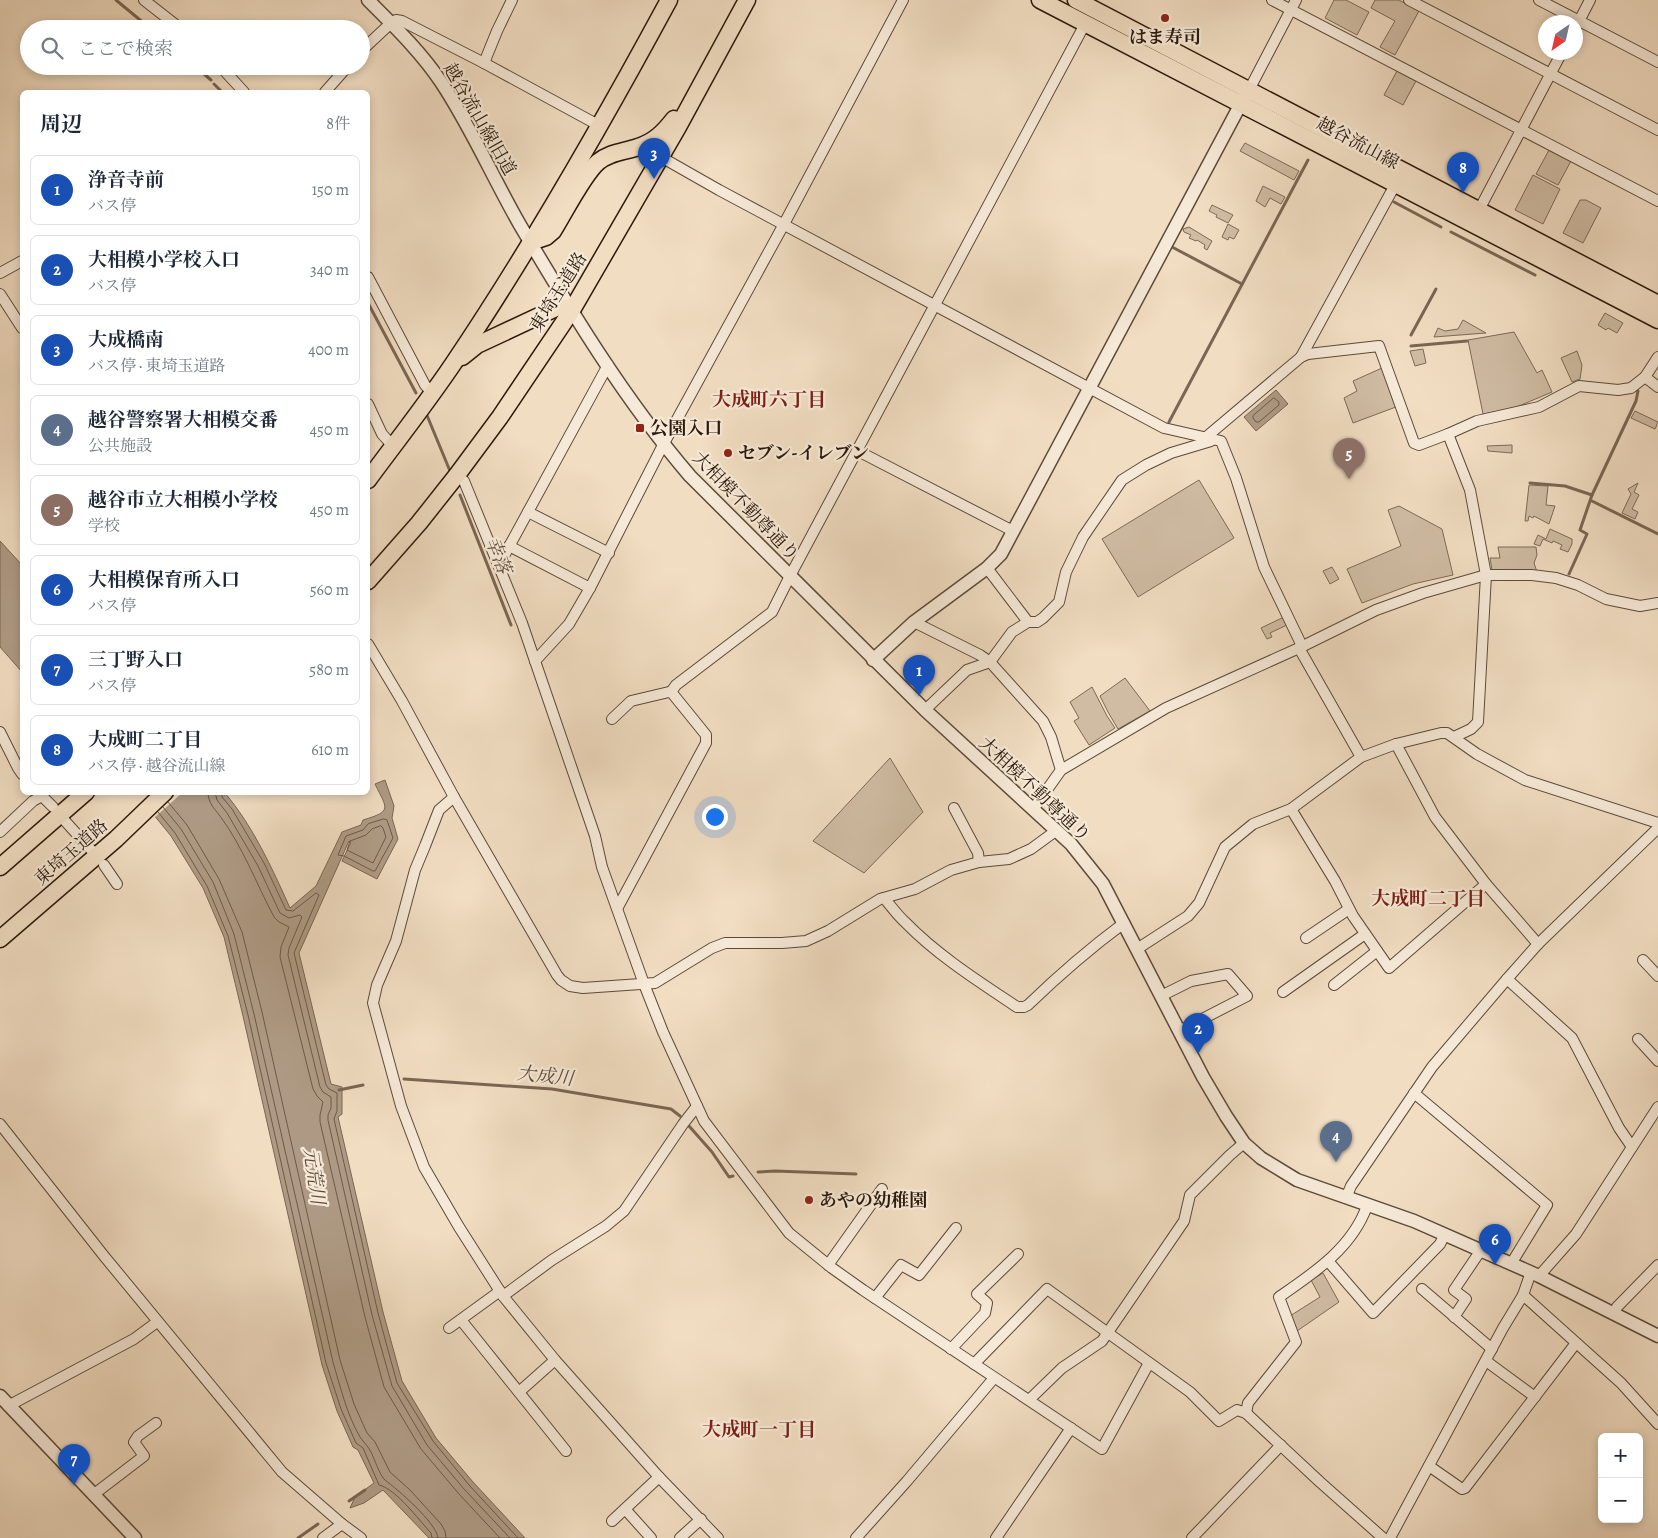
<!DOCTYPE html>
<html lang="ja">
<head>
<meta charset="utf-8">
<style>
  :root { --surface:#fff; --page:#f6f6f7; --text:#1f2937; --muted:#747a83; --line:#e0e1e3; --accent:#8f2418 }
  body { margin:0; font-family:Alegreya,"Noto Serif JP",serif; background:var(--page); color:var(--text) }
  .controls { position:absolute; right:15px; bottom:15px; display:grid; overflow:hidden; border-radius:8px; box-shadow:0 2px 8px #0003 }
  .controls button { width:45px; height:45px; display:grid; place-items:center; padding:0; border:0; border-bottom:1px solid var(--line); background:var(--surface); color:var(--text); font:25px sans-serif }
  .compass { position:absolute; left:1538px; top:15px; width:45px; height:45px; border-radius:50%; background:var(--surface); box-shadow:0 2px 8px #0003; rotate:214deg }
  .you { position:absolute; left:714px; top:816px; width:18px; height:18px; margin:-12px; border:4px solid #fff; border-radius:50%; background:#1a73e8; box-shadow:0 0 0 8px #1a73e833 }
  .badge { display:grid; place-items:center; width:32px; height:32px; border-radius:50%; background:var(--accent); color:#fff; font-size:16px; font-weight:700 }
  .pin { position:absolute; translate:-50% -41px; filter:drop-shadow(0 1px 2px #0008) }
  .pin::after { content:''; position:absolute; top:26px; width:18px; height:15px; background:inherit; clip-path:polygon(0 0,100% 0,50% 100%) }
  .list { margin:0; padding:0; list-style:none }
  h2 { display:flex; justify-content:space-between; align-items:center; height:65px; margin:0; padding:0 20px; font-size:21px }
  h2 small { font-size:16px; font-weight:400; color:var(--muted) }
  .list li { display:grid; grid-template-columns:32px 1fr auto; gap:15px; align-items:center; box-sizing:border-box; height:70px; margin:0 10px 10px; padding:0 10px; border:1px solid var(--line); border-radius:8px }
  .list b { display:block; font-size:19px; white-space:nowrap }
  .list p { margin:0; font-size:16px; white-space:nowrap; color:var(--muted) }
  .list em { font-size:16px; font-style:normal; color:var(--muted) }
  .icon { flex:none; width:28px; height:28px; fill:none; stroke:currentColor; stroke-width:2; stroke-linecap:round; stroke-linejoin:round }
  .map { position:relative; flex:none; width:1658px; height:1538px; overflow:hidden }
  .search { position:absolute; background:var(--surface); box-shadow:0 2px 8px #0003; left:20px; top:20px; width:350px; height:55px; display:flex; align-items:center; gap:12px; box-sizing:border-box; padding:0 18px; border-radius:28px; color:var(--muted); font-size:19px }
  .panel { position:absolute; background:var(--surface); box-shadow:0 2px 8px #0003; left:20px; top:90px; width:350px; height:705px; border-radius:8px }
  .map>svg:first-child { display:block }
  .green { fill:#cfbca3; stroke:#7d6a57 }
  .water { fill:#ae9a84; stroke:#7a6654 }
  .pier { fill:#f1ddc2 }
  .lines { fill:none; stroke-linecap:round; stroke-linejoin:round }
  .shore { stroke:#6c5a48; stroke-width:1 }
  .stream { stroke:#7a6654; stroke-width:3 }
  .minor-casing { stroke:#5c4a39; stroke-width:12 }
  .tertiary-casing { stroke:#5c4a39; stroke-width:15 }
  .primary-casing { stroke:#2b190b; stroke-width:19 }
  .trunk-casing { stroke:#2b190b; stroke-width:19 }
  .minor { stroke:#f6e9d7; stroke-width:10 }
  .tertiary { stroke:#f6e9d7; stroke-width:12 }
  .primary { stroke:#f1ddc2; stroke-width:16 }
  .trunk { stroke:#f1ddc2; stroke-width:16 }
  .poi-dot { fill:#8f2418; stroke:#f6e9d7; stroke-width:2 }
  .labels { text-anchor:middle; dominant-baseline:central; stroke-width:4.5; stroke-linejoin:round; paint-order:stroke }
  .poi-label { font-size:18px; font-weight:bold; fill:#2b190b; stroke:#f6e9d7; text-anchor:start }
  .street-label { font-size:18px; fill:#2b190b; stroke:#f6e9d7 }
  .neighbourhood-label { font-size:19px; font-weight:bold; fill:#7a1f14; stroke:#f6e9d7 }
  .water-label { font-size:19px; font-style:italic; fill:#5f4d3b; stroke:#f6e9d7 }
</style>
</head>
<body>
<div class="map">
<svg width="1658" height="1538" viewBox="0 0 1658 1538">
  <rect width="100%" height="100%" fill="#f1ddc2"/>
  <filter id="stains"><feTurbulence type="fractalNoise" baseFrequency=".004" numOctaves="4"/><feColorMatrix values="0 0 0 0 .2 0 0 0 0 .09 0 0 0 0 .02 0 0 0 .5 -.17"/></filter>
  <radialGradient id="worn" r=".72"><stop offset=".6" stop-color="#630" stop-opacity="0"/><stop offset="1" stop-color="#630" stop-opacity=".3"/></radialGradient>
  <!-- green -->
  <g class="green">
    <path d="M1334,0H1346L1369,12L1357,35L1325,18Z"/>
    <path d="M1375,0H1399L1419,11L1395,55L1380,47L1395,21L1371,8Z"/>
    <path d="M1397,71L1416,81L1403,105L1384,95Z"/>
    <path d="M1245,143L1299,171L1294,180L1240,151Z"/>
    <path d="M1549,150L1571,161L1558,185L1536,174Z"/>
    <path d="M1533,175L1560,189L1543,224L1515,210Z"/>
    <path d="M1263,186L1285,197L1281,204L1270,198L1265,207L1256,201Z"/>
    <path d="M1580,200H1586L1601,208L1583,243L1563,233Z"/>
    <path d="M1212,205L1233,215L1228,223L1216,217L1217,215L1209,211Z"/>
    <path d="M1228,224L1239,230L1234,239L1229,237L1228,240L1222,237Z"/>
    <path d="M1189,227L1212,241L1207,250L1204,248L1205,245L1197,240L1196,241L1189,238L1191,235L1184,232L1183,229Z"/>
    <path d="M1605,313L1623,323L1617,333L1608,328L1606,330L1598,325Z"/>
    <path d="M1463,320L1486,333L1434,337L1438,328L1445,331L1458,329Z"/>
    <path d="M1514,332L1537,373L1542,370L1552,392L1512,409L1483,414L1468,340Z"/>
    <path d="M1423,349L1426,363L1415,366L1410,351Z"/>
    <path d="M1577,351L1582,365L1580,379L1572,382L1561,358Z"/>
    <path d="M1382,368L1396,407L1353,423L1344,398L1357,391L1353,381Z"/>
    <path d="M1635,411L1658,422L1655,429L1631,418Z"/>
    <path d="M1512,445V453L1488,451L1487,446Z"/>
    <path d="M1199,480L1234,538L1138,597L1102,539Z"/>
    <path d="M1638,483L1634,492L1639,495L1632,509L1638,512L1635,519L1622,513L1631,494L1628,489Z"/>
    <path d="M1529,485L1548,486L1546,505L1555,506L1549,524L1534,516L1533,518L1529,516L1528,521H1525Z"/>
    <path d="M1399,506L1442,529L1453,575L1413,584L1362,603L1347,569L1401,546L1388,510Z"/>
    <path d="M1550,529L1572,539V544L1568,552L1560,549L1562,545L1553,541L1552,543L1543,539L1540,546L1534,544L1538,535L1546,539Z"/>
    <path d="M1498,547H1536L1537,555L1534,563L1537,572L1492,570L1490,558H1500Z"/>
    <path d="M1332,567L1339,579L1330,584L1323,571Z"/>
    <path d="M1284,617L1287,625L1270,633L1272,637L1267,639L1261,628Z"/>
    <path d="M1125,678L1150,711L1118,729L1108,712L1100,696Z"/>
    <path d="M1092,687L1107,716L1115,728L1089,745L1074,721L1079,718L1070,702Z"/>
    <path d="M890,758L923,812L864,873L813,841Z"/>
    <path d="M1323,1273L1339,1302L1297,1331L1290,1316L1320,1297L1311,1280Z"/>
  </g>
  <!-- water -->
  <g class="water">
    <path d="M1276,390L1288,404L1256,431L1244,417Z"/>
    <path d="M0,541L22,565V672L0,647Z"/>
    <path d="M385,780L394,806L392,818L398,839L377,879L342,861L351,842L349,841L299,953L331,1084L342,1087V1114L338,1117L383,1312L402,1381L436,1438L473,1482L525,1538H429L383,1490L364,1503L350,1508L355,1497L374,1483L358,1450L353,1447L337,1411L322,1365L243,1016L224,937L203,888L171,836L136,793H225C253,826 272,868 290,908L316,886L342,832L361,825L363,820C393,811 387,809 375,784Z"/>
  </g>
  <!-- pier -->
  <path class="pier" d="M134,792L182,793L154,818Z"/>
  <g class="lines">
    <!-- shore -->
    <g class="shore">
      <path d="M1274,398L1279,402V405L1259,422H1256L1253,418V416Z"/>
      <path d="M208,792C208,803 214,808 220,816C243,847 256,883 274,917L279,922L289,927L281,947L280,957L313,1089L317,1096L323,1102L320,1115V1122L365,1317L384,1387L421,1449L459,1494L500,1538"/>
      <path d="M215,792L217,800L227,813L258,866L280,913L289,918L300,915L302,917L289,948L288,955L320,1087L323,1092L331,1097V1108L328,1115V1120L372,1315L392,1386L427,1445L464,1489L510,1538"/>
      <path d="M222,792V797L232,809L264,863L286,910L293,911L316,893L319,895L294,953L326,1085L329,1089L337,1093V1111L334,1119L378,1313L397,1383L433,1441L469,1485L518,1538"/>
      <path d="M168,802L187,825L219,879L242,932L262,1012L340,1360L354,1404L367,1433L375,1442L390,1472L410,1490L441,1524L445,1531L446,1538"/>
      <path d="M163,807L181,829L213,882L234,934L254,1014L333,1362C340,1386 347,1415 360,1437C364,1443 368,1446 371,1452C374,1458 380,1476 385,1480C397,1489 437,1523 438,1538"/>
      <path d="M158,812L175,833L207,886L228,936L248,1015L326,1363L341,1409L356,1443L363,1448L379,1485C396,1489 418,1519 431,1533L432,1538"/>
      <path d="M384,819L387,820L393,838L375,871H373L344,856L338,855L346,836L363,830L368,824Z"/>
      <path d="M381,826L383,828L386,837L373,863L347,850L350,841L366,835L372,829Z"/>
    </g>
    <!-- stream -->
    <g class="stream">
      <path d="M116,0L151,29"/>
      <path d="M195,66L211,80"/>
      <path d="M214,84L222,92"/>
      <path d="M1394,202L1441,227"/>
      <path d="M1451,232L1535,275"/>
      <path d="M1172,247L1242,284"/>
      <path d="M368,303L416,393"/>
      <path d="M1411,335L1436,289"/>
      <path d="M1411,346L1467,341"/>
      <path d="M426,413L450,471"/>
      <path d="M1169,422L1308,160"/>
      <path d="M1530,483L1565,486L1592,495"/>
      <path d="M460,495L511,625"/>
      <path d="M1592,501L1658,534"/>
      <path d="M1569,574L1587,534L1580,530L1592,495L1636,401L1638,391"/>
      <path d="M404,1079L552,1089L671,1109L680,1116"/>
      <path d="M339,1090L363,1085"/>
      <path d="M689,1126L712,1152L729,1177L733,1176"/>
      <path d="M758,1172L775,1171L856,1174"/>
      <path d="M349,1501L365,1490"/>
      <path d="M298,1538L318,1524"/>
    </g>
    <!-- minor casing -->
    <g class="minor-casing">
      <g id="minor">
        <path d="M144,0L181,29"/>
        <path d="M1272,0L1658,201"/>
        <path d="M1409,0L1658,130"/>
        <path d="M1539,0L1658,62"/>
        <path d="M1576,27L1590,0"/>
        <path d="M361,51L391,23L396,20L402,21L484,63L600,126"/>
        <path d="M484,63L497,31L512,0"/>
        <path d="M220,66L244,92"/>
        <path d="M1249,90L1296,0"/>
        <path d="M325,92L348,66"/>
        <path d="M661,157L719,190L1164,428L1221,441L1236,478L1264,567L1302,646"/>
        <path d="M1479,210L1562,52"/>
        <path d="M0,273L22,261"/>
        <path d="M368,277L425,385L432,393"/>
        <path d="M0,294L22,328"/>
        <path d="M1301,357L1395,185"/>
        <path d="M1645,377L1658,387"/>
        <path d="M368,404L382,434L393,446"/>
        <path d="M1448,434L1477,421L1539,407L1579,386L1618,390L1631,388L1645,377L1658,357"/>
        <path d="M1205,438L1301,357L1308,354L1379,346L1414,443L1419,445L1448,434L1470,490L1486,575L1478,722L1471,729L1454,737"/>
        <path d="M858,451L1013,531"/>
        <path d="M457,475L464,481L522,623L595,836L602,867L644,984L663,1032L704,1121L789,1233L832,1268L863,1290L1102,1449L1149,1363"/>
        <path d="M528,512L609,553"/>
        <path d="M509,546L590,588"/>
        <path d="M499,565L608,365"/>
        <path d="M987,568L1028,622"/>
        <path d="M914,622L980,655L990,662L1043,721L1051,737L1061,770"/>
        <path d="M368,644L402,701L454,797L557,975L561,980L570,986L583,988L655,983L712,948L725,943H782L806,941L828,931L880,899L915,889L951,870L979,862L1009,859L1031,849L1057,830"/>
        <path d="M1299,648L1361,757"/>
        <path d="M535,661L569,624L590,588L663,445L784,224L903,0"/>
        <path d="M671,692L676,685L772,612L790,576L1085,24"/>
        <path d="M925,710L967,670L990,662L1012,632L1028,622H1037L1043,618L1059,602L1066,572L1083,537L1122,480L1146,465L1171,453L1211,441"/>
        <path d="M612,719L631,701L669,692L672,693L706,735V743L618,907"/>
        <path d="M0,732L18,768L22,774"/>
        <path d="M1396,744L1435,817L1486,884L1538,944"/>
        <path d="M454,797L439,810L425,846L415,870L396,941L377,985L373,1003L401,1106L424,1167L459,1227L503,1296L555,1360L659,1477L718,1538"/>
        <path d="M954,808L978,853L979,862"/>
        <path d="M1034,808L1061,770L1166,708L1299,648L1376,610L1423,593L1486,575H1532L1556,578L1578,585L1606,599L1640,606L1658,603"/>
        <path d="M1291,809L1335,881L1353,916L1389,968L1486,884"/>
        <path d="M65,821L94,853"/>
        <path d="M0,832L33,801L42,796L53,807"/>
        <path d="M104,865L117,884"/>
        <path d="M884,898C891,906 897,915 905,922C937,955 978,981 1017,1007H1024L1028,1005C1059,975 1089,949 1124,923"/>
        <path d="M1306,938L1349,909"/>
        <path d="M1137,949L1188,916L1199,903L1225,847L1253,824L1291,809L1361,757L1396,744L1441,733H1447L1477,754L1525,780L1658,823"/>
        <path d="M1643,960L1658,976"/>
        <path d="M1507,979L1572,1038L1619,1128L1632,1147"/>
        <path d="M1334,985L1377,951"/>
        <path d="M1283,992L1365,934"/>
        <path d="M1161,996L1191,981L1228,974L1247,996L1179,1031"/>
        <path d="M1638,1039L1658,1061"/>
        <path d="M1414,1093L1547,1205L1511,1264"/>
        <path d="M0,1124L104,1256L282,1472L342,1524L361,1538"/>
        <path d="M1346,1198L1351,1186L1432,1067L1507,979L1538,944L1658,828"/>
        <path d="M1328,1261L1373,1313L1440,1244L1445,1234"/>
        <path d="M828,1265L882,1189"/>
        <path d="M1539,1276L1576,1234L1658,1107"/>
        <path d="M1422,1289L1492,1349"/>
        <path d="M1523,1295L1621,1383L1658,1424"/>
        <path d="M503,1296L552,1260L606,1226L624,1211L683,1124L697,1106"/>
        <path d="M875,1298L901,1265L919,1275L956,1228"/>
        <path d="M1614,1314L1617,1307L1658,1265"/>
        <path d="M1454,1317L1466,1299L1454,1290L1481,1250"/>
        <path d="M461,1320L566,1451"/>
        <path d="M449,1328L500,1291"/>
        <path d="M951,1349L985,1313L987,1303L977,1294L1018,1254"/>
        <path d="M1486,1361L1535,1397"/>
        <path d="M974,1364L1047,1289L1190,1392L1219,1421L1237,1410L1246,1413L1320,1482L1383,1538"/>
        <path d="M519,1392L555,1360"/>
        <path d="M1029,1400L1062,1368L1102,1341L1184,1221L1190,1195L1230,1155L1244,1143"/>
        <path d="M8,1406L134,1339L157,1322"/>
        <path d="M1246,1413L1248,1403L1296,1342L1279,1297C1314,1273 1352,1248 1367,1206"/>
        <path d="M1429,1466L1462,1489L1465,1488L1576,1343"/>
        <path d="M93,1495L144,1456L134,1442L138,1436L156,1423"/>
        <path d="M625,1509L651,1538"/>
        <path d="M612,1521L659,1477"/>
        <path d="M323,1538L342,1524"/>
        <path d="M680,1538L701,1519"/>
        <path d="M856,1538L907,1481L994,1378"/>
        <path d="M996,1538L1071,1428"/>
        <path d="M1192,1538L1281,1445"/>
        <path d="M1390,1538L1503,1328L1523,1295L1531,1272"/>
      </g>
    </g>
    <!-- tertiary casing -->
    <g class="tertiary-casing">
      <g id="tertiary">
        <path d="M368,0C394,26 421,52 441,82C471,127 493,178 520,225C571,311 624,399 690,476L925,710L1071,844L1103,884L1203,1077L1226,1116L1244,1143L1261,1158L1297,1180L1414,1221L1539,1276L1658,1336"/>
        <path d="M873,660L914,622L987,568L1001,554L1245,96"/>
        <path d="M0,1396L135,1538"/>
      </g>
    </g>
    <!-- primary casing -->
    <g class="primary-casing">
      <g id="primary">
        <path d="M1040,0L1658,320"/>
        <path d="M1076,0L1658,304"/>
      </g>
    </g>
    <!-- trunk casing -->
    <g class="trunk-casing">
      <g id="trunk">
        <path d="M531,242L546,237L553,231C565,212 583,175 598,162C610,152 624,152 638,147C654,142 664,132 674,119"/>
        <path d="M462,357L477,345L556,308L563,307L572,310"/>
        <path d="M368,480C396,442 426,404 453,364C532,247 602,124 669,0"/>
        <path d="M368,581L419,523L457,475L500,417L572,310L678,127L747,0"/>
        <path d="M0,867L86,792"/>
        <path d="M0,939L116,839L165,792"/>
      </g>
    </g>
    <!-- minor -->
    <use href="#minor" class="minor"/>
    <!-- tertiary -->
    <use href="#tertiary" class="tertiary"/>
    <!-- primary -->
    <use href="#primary" class="primary"/>
    <!-- trunk -->
    <use href="#trunk" class="trunk"/>
  </g>
  <!-- markers -->
  <g class="poi-dot">
    <circle cx="1165" cy="18" r="5"/>
    <rect x="635" y="423" width="10" height="10" rx="2.5"/>
    <circle cx="728" cy="453" r="5"/>
    <circle cx="809" cy="1200" r="5"/>
  </g>
  <g class="labels">
    <!-- poi labels -->
    <g class="poi-label">
      <text x="1165" y="37" text-anchor="middle">はま寿司</text>
      <text x="650" y="428">公園入口</text>
      <text x="738" y="453">セブン-イレブン</text>
      <text x="819" y="1200">あやの幼稚園</text>
    </g>
    <!-- street labels -->
    <g class="street-label">
      <text transform="translate(480 119) rotate(60)">越谷流山線旧道</text>
      <text transform="translate(1358 143) rotate(28)">越谷流山線</text>
      <text transform="translate(558 292) rotate(-58)">東埼玉道路</text>
      <text transform="translate(746 506) rotate(46)">大相模不動尊通り</text>
      <text transform="translate(1035 789) rotate(43)">大相模不動尊通り</text>
      <text transform="translate(71 852) rotate(-41)">東埼玉道路</text>
    </g>
    <!-- neighbourhood labels -->
    <g class="neighbourhood-label">
      <text x="769" y="400">大成町六丁目</text>
      <text x="1428" y="899">大成町二丁目</text>
      <text x="759" y="1430">大成町一丁目</text>
    </g>
    <!-- water labels -->
    <g class="water-label">
      <text transform="translate(498 555) rotate(69)">幸落</text>
      <text transform="translate(545 1076) rotate(6)">大成川</text>
      <text transform="translate(314 1176) rotate(82)">元荒川</text>
    </g>
  </g>
  <rect width="100%" height="100%" filter="url(#stains)"/>
  <rect width="100%" height="100%" fill="url(#worn)"/>
</svg>
<div class="controls">
<button>+</button>
<button>−</button>
</div>
<svg class="compass" viewBox="-18 -18 36 36"><path d="M0-13l5 13h-10z" fill="#e53935"/><path d="M0 13l5-13h-10z" fill="#747a83"/></svg>
<div class="you"></div>
<div class="pin badge" style="left:919px;top:696px;background:#1a4fb4">1</div>
<div class="pin badge" style="left:1198px;top:1054px;background:#1a4fb4">2</div>
<div class="pin badge" style="left:654px;top:179px;background:#1a4fb4">3</div>
<div class="pin badge" style="left:1336px;top:1162px;background:#5c6f8a">4</div>
<div class="pin badge" style="left:1349px;top:479px;background:#8d6e63">5</div>
<div class="pin badge" style="left:1495px;top:1265px;background:#1a4fb4">6</div>
<div class="pin badge" style="left:74px;top:1485px;background:#1a4fb4">7</div>
<div class="pin badge" style="left:1463px;top:193px;background:#1a4fb4">8</div>
<div class="search"><svg class="icon" aria-label="search" viewBox="0 0 24 24"><circle cx="10" cy="10" r="6"/><path d="M15 15l6 6"/></svg>ここで検索</div>
<section class="panel">
<h2>周辺<small>8件</small></h2>
<ul class="list">
<li><span class="badge" style="background:#1a4fb4">1</span><div><b>浄音寺前</b><p>バス停</p></div><em>150 m</em></li>
<li><span class="badge" style="background:#1a4fb4">2</span><div><b>大相模小学校入口</b><p>バス停</p></div><em>340 m</em></li>
<li><span class="badge" style="background:#1a4fb4">3</span><div><b>大成橋南</b><p>バス停 · 東埼玉道路</p></div><em>400 m</em></li>
<li><span class="badge" style="background:#5c6f8a">4</span><div><b>越谷警察署大相模交番</b><p>公共施設</p></div><em>450 m</em></li>
<li><span class="badge" style="background:#8d6e63">5</span><div><b>越谷市立大相模小学校</b><p>学校</p></div><em>450 m</em></li>
<li><span class="badge" style="background:#1a4fb4">6</span><div><b>大相模保育所入口</b><p>バス停</p></div><em>560 m</em></li>
<li><span class="badge" style="background:#1a4fb4">7</span><div><b>三丁野入口</b><p>バス停</p></div><em>580 m</em></li>
<li><span class="badge" style="background:#1a4fb4">8</span><div><b>大成町二丁目</b><p>バス停 · 越谷流山線</p></div><em>610 m</em></li>
</ul>
</section>
</div>
</body>
</html>
